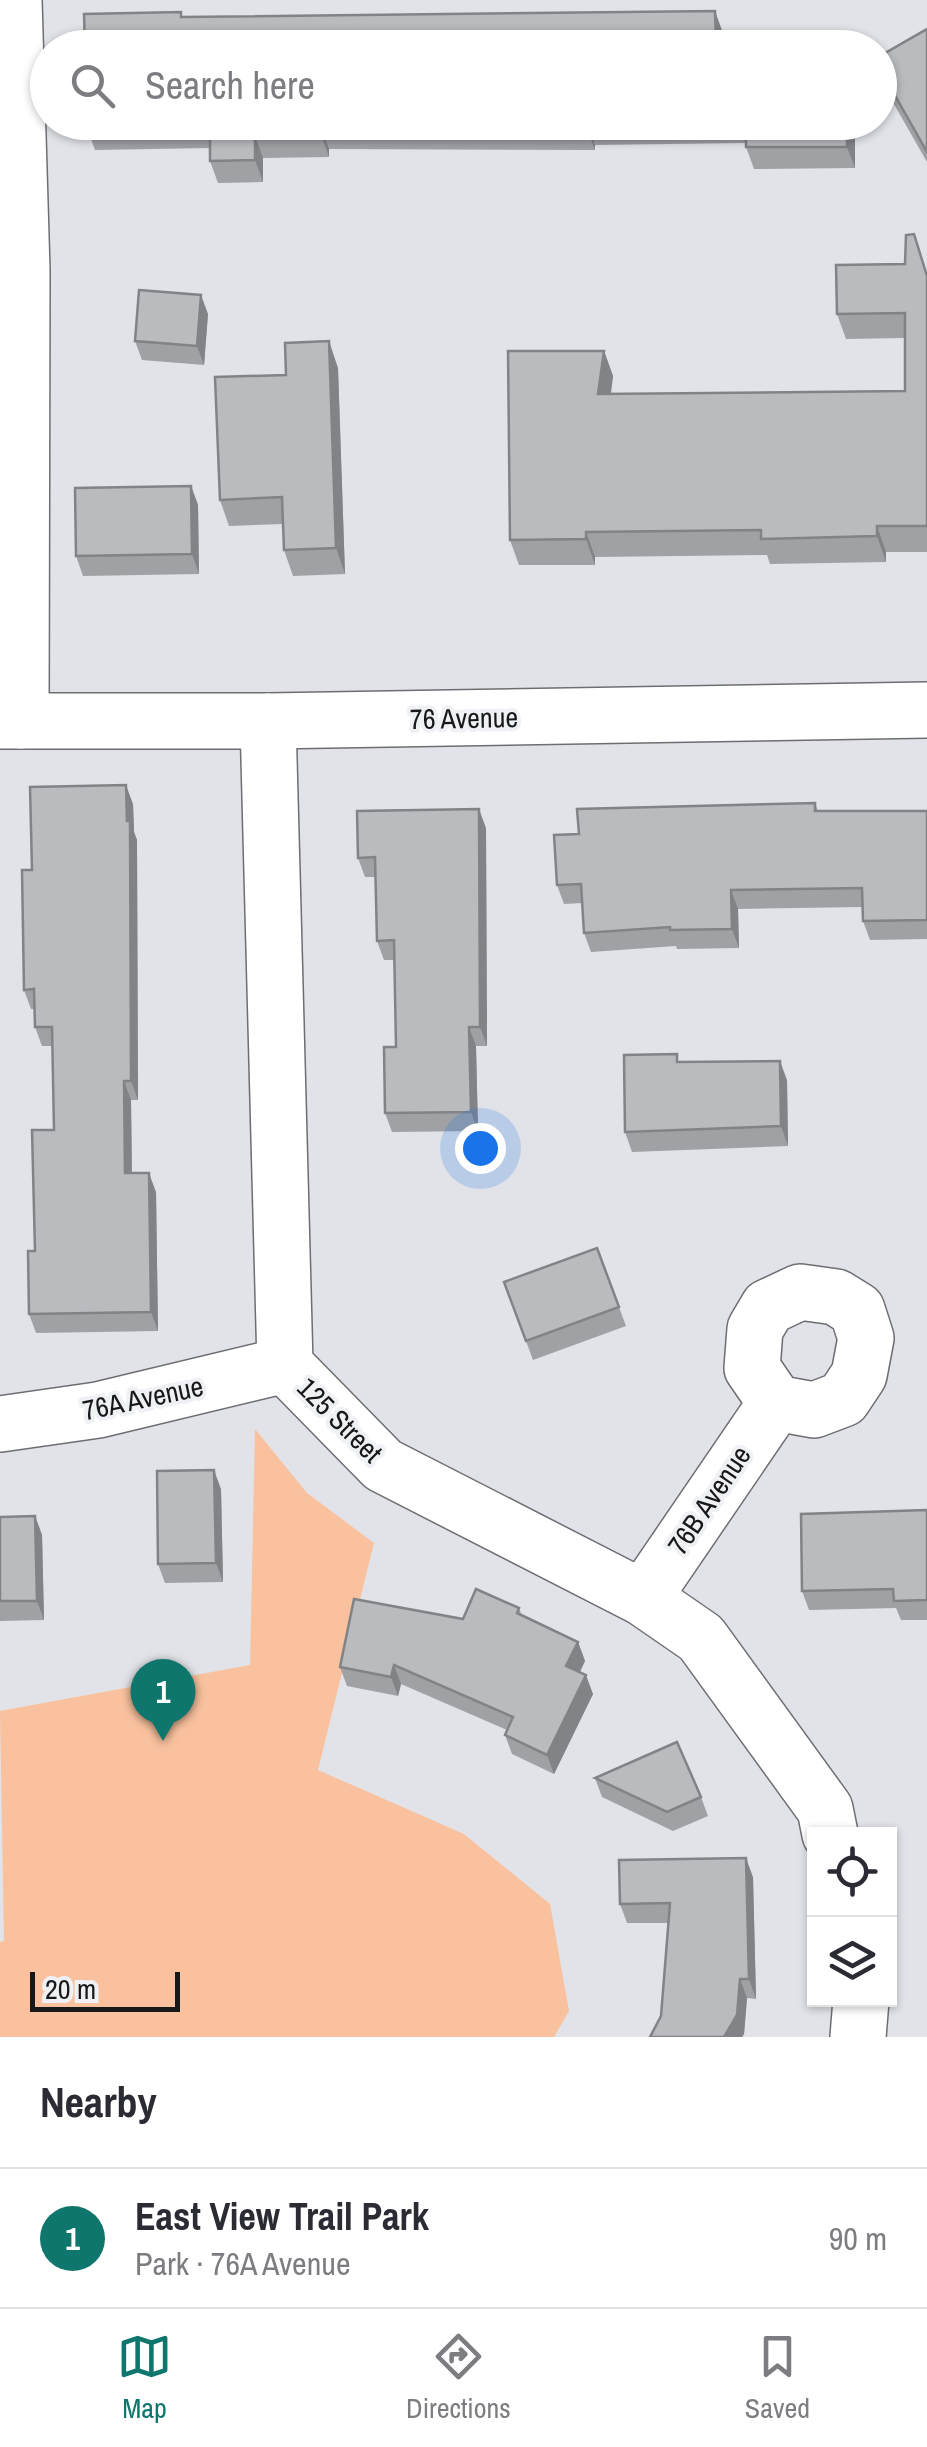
<!DOCTYPE html>
<html lang="en">
<head>
<meta charset="utf-8">
<style>
  :root { --surface:#fff; --page:#f7f7f7; --text:#2b2b33; --muted:#7c7c81; --line:#e1e1e2; --accent:#0f766e }
  body { margin:0; font-family:"Archivo Narrow",sans-serif; background:var(--page); color:var(--text) }
  .controls { position:absolute; right:30px; bottom:30px; display:grid; overflow:hidden; border-radius:0px; box-shadow:0 2px 8px #0004 }
  .controls button { width:90px; height:90px; display:grid; place-items:center; padding:0; border:0; border-bottom:2px solid var(--line); background:var(--surface); color:var(--text); font:50px sans-serif }
  .scale { position:absolute; left:30px; bottom:25px; width:150px; box-sizing:border-box; padding-left:10px; border:5px solid #18181a; border-top:0; font-size:28px; line-height:35px; white-space:nowrap; color:#18181a; -webkit-text-stroke:8px #eff1f5; paint-order:stroke }
  .you { position:absolute; left:480px; top:1148px; width:35px; height:35px; margin:-25px; border:8px solid #fff; border-radius:50%; background:#1a73e8; box-shadow:0 0 0 15px #1a73e833 }
  .badge { display:grid; place-items:center; width:65px; height:65px; border-radius:50%; background:var(--accent); color:#fff; font-size:32px; font-weight:700 }
  .pin { position:absolute; translate:-50% -82px; filter:drop-shadow(0 2px 5px #0008) }
  .pin::after { content:''; position:absolute; top:52px; width:35px; height:30px; background:inherit; clip-path:polygon(0 0,100% 0,50% 100%) }
  .list { margin:0; padding:0; list-style:none }
  h2 { display:flex; justify-content:space-between; align-items:center; height:130px; margin:0; padding:0 40px; font-size:42px }
  h2 small { font-size:32px; font-weight:400; color:var(--muted) }
  .list li { display:grid; grid-template-columns:65px 1fr auto; gap:30px; align-items:center; box-sizing:border-box; height:140px; padding:0 40px; border-top:2px solid var(--line) }
  .list b { display:block; font-size:38px; white-space:nowrap }
  .list p { margin:0; font-size:32px; white-space:nowrap; color:var(--muted) }
  .list em { font-size:32px; font-style:normal; color:var(--muted) }
  .icon { flex:none; width:55px; height:55px; fill:none; stroke:currentColor; stroke-width:2; stroke-linecap:round; stroke-linejoin:round }
  .map { position:relative; flex:none; width:927px; height:2037px; overflow:hidden }
  .search { position:absolute; background:var(--surface); box-shadow:0 2px 8px #0004; left:30px; right:30px; top:30px; height:110px; display:flex; align-items:center; gap:25px; box-sizing:border-box; padding:0 35px; border-radius:55px; color:var(--muted); font-size:38px }
  .sheet { height:270px; background:var(--surface) }
  nav { display:flex; justify-content:space-around; align-items:center; box-sizing:border-box; height:140px; border-top:2px solid var(--line); background:var(--surface); font-size:28px; color:var(--muted) }
  nav a { display:grid; justify-items:center; gap:5px }
  nav .on { color:var(--accent) }
  .map>svg:first-child { display:block }
  .green { fill:#f9c19e }
  .lines { fill:none; stroke-linecap:round; stroke-linejoin:round }
  .minor-casing { stroke:#6d6e72; stroke-width:58 }
  .minor { stroke:#fff; stroke-width:55 }
  .wall { fill:#9fa1a4 }
  .shaded-wall { fill:#828386 }
  .building { fill:#b9bbbf; stroke:#828386; stroke-width:2.5 }
  .labels { text-anchor:middle; dominant-baseline:central; stroke-width:8; stroke-linejoin:round; paint-order:stroke }
  .street-label { font-size:28px; fill:#18181a; stroke:#eff1f5 }
</style>
</head>
<body>
<div class="map">
<svg width="927" height="2037" viewBox="0 0 927 2037">
  <rect width="100%" height="100%" fill="#e2e3e8"/>
  <!-- green -->
  <path class="green" d="M255,1429L307,1493L374,1543L318,1770L464,1834L550,1904L569,2011L554,2037H0V1942L4,1941L0,1711L250,1665Z"/>
  <g class="lines">
    <!-- minor casing -->
    <g class="minor-casing">
      <g id="minor">
        <path d="M14,0L22,270L21,721"/>
        <path d="M0,721H268L927,710"/>
        <path d="M268,721L285,1365L383,1465L643,1598L701,1638L825,1809L830,1834"/>
        <path d="M800,1292L836,1297L857,1310L866,1338L859,1375L843,1399L814,1410L776,1403L752,1368L755,1329L768,1307Z"/>
        <path d="M0,1424L98,1410L285,1365"/>
        <path d="M643,1598L776,1403"/>
        <path d="M858,2037L861,2000"/>
      </g>
    </g>
    <!-- minor -->
    <use href="#minor" class="minor"/>
  </g>
  <!-- wall -->
  <g class="wall">
    <path d="M927,29V162L883,85L880,75V56Z"/>
    <path d="M87,122H855V168L754,169L746,147V143L595,145V150L329,149V157L263,158V182L218,183L210,161V148L95,150L87,128Z"/>
    <path d="M927,272V552H886V562L770,564L767,555L595,557V565H519L510,540L604,351L613,376L611,394L905,391V338L846,339L837,314Z"/>
    <path d="M208,314L204,365L142,360L135,341Z"/>
    <path d="M338,368L345,574L293,576L284,550L283,524L229,526L220,500L286,375Z"/>
    <path d="M191,486L198,505L199,574L83,576L76,556Z"/>
    <path d="M815,803L818,811H927V939L870,940L863,921L862,907L738,909L739,948L677,949L676,946L591,952L584,933L582,903L564,904L557,885L579,834Z"/>
    <path d="M133,804L134,832L137,840L138,1100H131L132,1173L156,1192L158,1331L36,1333L29,1314L35,1251L54,1130L52,1046H42L35,1027L34,1009H31L24,990L32,870Z"/>
    <path d="M486,828L487,1046H476L478,1131L392,1132L385,1113L396,1047L395,960H384L377,941L376,877H365L358,858Z"/>
    <path d="M680,1062L787,1080L788,1146L632,1152L625,1132Z"/>
    <path d="M597,1248L626,1326L533,1360L504,1282Z"/>
    <path d="M221,1489L223,1582L165,1583L158,1564Z"/>
    <path d="M927,1510V1620H901L896,1608L809,1610L802,1591Z"/>
    <path d="M35,1516L42,1535L44,1620L0,1621V1517Z"/>
    <path d="M519,1608L522,1616L578,1642L585,1661L580,1672L593,1694L554,1774L512,1754L505,1735L507,1730L401,1684L398,1696L347,1686L340,1667L463,1619Z"/>
    <path d="M595,1778L701,1797L708,1816L673,1831L602,1797Z"/>
    <path d="M753,1877L756,1999L747,1998L744,2034L742,2037H650L661,2016L669,1923H627L620,1904Z"/>
  </g>
  <!-- shaded-wall -->
  <g class="shaded-wall">
    <path d="M715,11L723,33V48L716,45Z"/>
    <path d="M847,122H855V168L847,147Z"/>
    <path d="M587,124L595,145V150L587,129Z"/>
    <path d="M321,127L329,149V157L321,135Z"/>
    <path d="M255,136L263,158V182L255,160Z"/>
    <path d="M201,295L208,314L204,365L197,346Z"/>
    <path d="M329,341L338,368L345,574L336,548Z"/>
    <path d="M604,351L613,376L607,420L598,394Z"/>
    <path d="M191,486L198,505L199,574L192,554Z"/>
    <path d="M877,526L886,552V562L877,536Z"/>
    <path d="M586,532L595,557V565L586,539Z"/>
    <path d="M126,785L133,804L134,832L137,840L138,1100L131,1081Z"/>
    <path d="M479,809L486,828L487,1046L480,1027Z"/>
    <path d="M731,890L738,909L739,948L732,929Z"/>
    <path d="M469,1027L476,1046L478,1131L471,1112Z"/>
    <path d="M780,1061L787,1080L788,1146L781,1126Z"/>
    <path d="M124,1081L131,1100L132,1192L125,1173Z"/>
    <path d="M149,1173L156,1192L158,1331L151,1312Z"/>
    <path d="M214,1470L221,1489L223,1582L216,1563Z"/>
    <path d="M35,1516L42,1535L44,1620L37,1601Z"/>
    <path d="M578,1642L585,1661L573,1685L566,1666Z"/>
    <path d="M394,1665L401,1684L398,1696L391,1677Z"/>
    <path d="M586,1675L593,1694L554,1774L547,1755Z"/>
    <path d="M746,1858L753,1877L756,1999L749,1979Z"/>
    <path d="M740,1979L747,1998L744,2034L742,2037H724Z"/>
  </g>
  <!-- building -->
  <g class="building">
    <path d="M715,11L716,45L846,44V48H85L84,14L181,12V17Z"/>
    <path d="M927,29V152L880,69V56Z"/>
    <path d="M87,122H646L587,124V129L321,127V135L255,136V160L210,161V126L87,128Z"/>
    <rect x="746" y="122" width="101" height="25"/>
    <path d="M914,234L927,276V526H877V536L761,539V530L586,532V539L510,540L508,351H604L598,394L905,391V313L837,314L836,265L905,264L906,235Z"/>
    <path d="M139,290L201,295L197,346L135,341Z"/>
    <path d="M329,341L336,548L284,550L282,497L220,500L215,377L286,375L285,343Z"/>
    <path d="M191,486L192,554L76,556L75,488Z"/>
    <path d="M126,785L127,821H130L131,1081H124L125,1173H149L151,1312L29,1314L28,1251H35L32,1130H54L52,1027H35L34,989L24,990L22,870H32L30,787Z"/>
    <path d="M815,803V811H927V920L863,921L862,888L731,890L732,929L670,930V927L584,933L581,884L557,885L554,835L579,834L577,809Z"/>
    <path d="M479,809L480,1027H469L471,1112L385,1113L384,1047H396L394,940L377,941L375,857L358,858L357,811Z"/>
    <path d="M677,1054V1062L780,1061L781,1126L625,1132L624,1055Z"/>
    <path d="M597,1248L619,1307L526,1341L504,1282Z"/>
    <path d="M214,1470L216,1563L158,1564L157,1471Z"/>
    <path d="M927,1510V1600L894,1601L893,1589L802,1591L801,1514Z"/>
    <path d="M35,1516L37,1601H0V1517Z"/>
    <path d="M476,1589L519,1608L517,1613L578,1642L566,1666L586,1675L547,1755L505,1735L513,1717L394,1665L391,1677L340,1667L354,1599L463,1619Z"/>
    <path d="M677,1742L701,1797L667,1812L595,1778Z"/>
    <path d="M746,1858L749,1979H740L737,2015L724,2037H650L661,2016L670,1903L620,1904L619,1860Z"/>
  </g>
  <g class="labels">
    <!-- street labels -->
    <g class="street-label">
      <text transform="translate(464 718) rotate(-1)">76 Avenue</text>
      <text transform="translate(143 1398) rotate(-12)">76A Avenue</text>
      <text transform="translate(340 1420) rotate(45)">125 Street</text>
      <text transform="translate(709 1500) rotate(-56)">76B Avenue</text>
    </g>
  </g>
</svg>
<div class="controls">
<button><svg class="icon" aria-label="locate" viewBox="0 0 24 24"><circle cx="12" cy="12" r="6"/><path d="M12 2v4M12 18v4M2 12h4M18 12h4"/></svg></button>
<button><svg class="icon" aria-label="layers" viewBox="0 0 24 24"><path d="M12 4l9 5-9 5-9-5zM3 14l9 5 9-5"/></svg></button>
</div>
<div class="scale">20 m</div>
<div class="you"></div>
<div class="pin badge" style="left:163px;top:1741px">1</div>
<div class="search"><svg class="icon" aria-label="search" viewBox="0 0 24 24"><circle cx="10" cy="10" r="6"/><path d="M15 15l6 6"/></svg>Search here</div>
</div>
<section class="sheet">
<h2>Nearby<small></small></h2>
<ul class="list">
<li><span class="badge">1</span><div><b>East View Trail Park</b><p>Park · 76A Avenue</p></div><em>90 m</em></li>
</ul>
</section>
<nav>
<a class="on"><svg class="icon" aria-label="map" viewBox="0 0 24 24"><path d="M3 6l6-2 6 2 6-2v14l-6 2-6-2-6 2zM9 4v14M15 6v14"/></svg>Map</a>
<a><svg class="icon" aria-label="directions" viewBox="0 0 24 24"><path d="M12 3l9 9-9 9-9-9zM9 14v-3h6M13 9l2 2-2 2"/></svg>Directions</a>
<a><svg class="icon" aria-label="saved" viewBox="0 0 24 24"><path d="M7 4h10v16l-5-4-5 4z"/></svg>Saved</a>
</nav>
</body>
</html>
